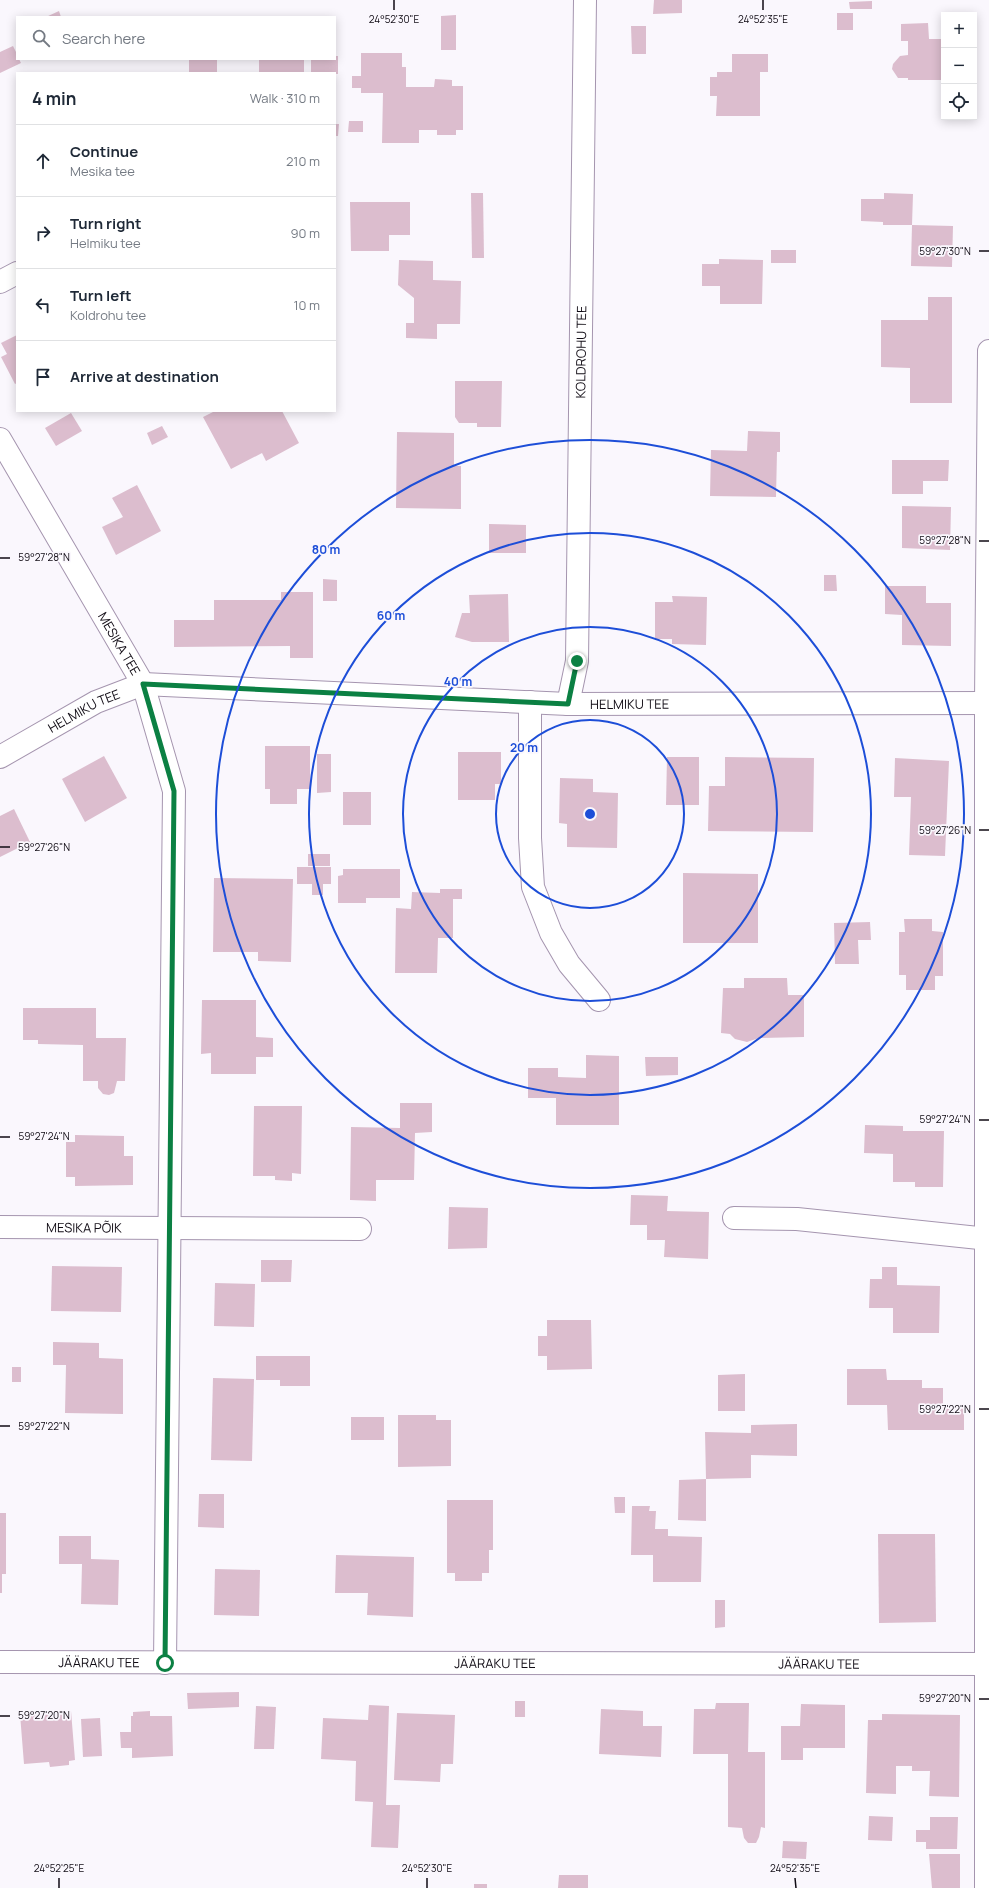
<!DOCTYPE html>
<html lang="en">
<head>
<meta charset="utf-8">
<style>
  :root { --surface:#fff; --page:#f6f6f7; --text:#1f2937; --muted:#747a83; --line:#e0e1e3 }
  body { margin:0; font-family:Manrope,sans-serif; background:var(--page); color:var(--text) }
  .controls { position:absolute; right:12px; top:12px; display:grid; overflow:hidden; border-radius:0px; box-shadow:0 2px 10px #0003 }
  .controls button { width:36px; height:36px; display:grid; place-items:center; padding:0; border:0; border-bottom:1px solid var(--line); background:var(--surface); color:var(--text); font:20px sans-serif }
  .stop { position:absolute; width:12px; height:12px; margin:-9px; border:3px solid #0b8043; border-radius:50%; background:#fff }
  .stop.end { background:#0b8043; border-color:#fff; box-shadow:0 1px 4px #0008 }
  .list { margin:0; padding:0; list-style:none }
  h2 { display:flex; justify-content:space-between; align-items:center; height:52px; margin:0; padding:0 16px; font-size:17px }
  h2 small { font-size:13px; font-weight:400; color:var(--muted) }
  .list li { display:grid; grid-template-columns:26px 1fr auto; gap:12px; align-items:center; box-sizing:border-box; height:72px; padding:0 16px; border-top:1px solid var(--line) }
  .list b { display:block; font-size:15px; white-space:nowrap }
  .list p { margin:0; font-size:13px; white-space:nowrap; color:var(--muted) }
  .list em { font-size:13px; font-style:normal; color:var(--muted) }
  .icon { flex:none; width:22px; height:22px; fill:none; stroke:currentColor; stroke-width:2; stroke-linecap:round; stroke-linejoin:round }
  .map { position:relative; flex:none; width:989px; height:1888px; overflow:hidden }
  .search { position:absolute; background:var(--surface); box-shadow:0 2px 10px #0003; left:16px; top:16px; width:320px; height:44px; display:flex; align-items:center; gap:10px; box-sizing:border-box; padding:0 14px; border-radius:0px; color:var(--muted); font-size:15px }
  .panel { position:absolute; background:var(--surface); box-shadow:0 2px 10px #0003; left:16px; top:72px; width:320px; height:340px; border-radius:0px }
  .map>svg:first-child { display:block }
  .building { fill:#dcbdce }
  .lines { fill:none; stroke-linecap:round; stroke-linejoin:round }
  .minor-casing { stroke:#a595af; stroke-width:24 }
  .minor { stroke:#fff; stroke-width:22 }
  .route { stroke:#0b8043; stroke-width:5 }
  .ticks { fill:none; stroke:#100b14; stroke-width:1.5 }
  .ring { fill:none; stroke:#1d4ed8; stroke-width:2 }
  .labels { text-anchor:middle; dominant-baseline:central; stroke-width:3.5; stroke-linejoin:round; paint-order:stroke }
  .street-label { font-size:13px; fill:#100b14; stroke:#faf7fd }
  .ticks-label { font-size:10px; text-anchor:middle; fill:#100b14; stroke:#faf7fd; stroke-width:3.5; stroke-linejoin:round; paint-order:stroke }
  .centre { fill:#1d4ed8; stroke:#faf7fd; stroke-width:2 }
  .ring-label { font-size:12px; text-anchor:middle; font-weight:bold; fill:#1d4ed8; stroke:#faf7fd; stroke-width:3.5; stroke-linejoin:round; paint-order:stroke }
</style>
</head>
<body>
<div class="map">
<svg width="989" height="1888" viewBox="0 0 989 1888">
  <rect width="100%" height="100%" fill="#faf7fd"/>
  <!-- building -->
  <g class="building">
    <path d="M654,0H682V13L653,14Z"/>
    <path d="M872,1V9H850L849,2Z"/>
    <path d="M59,11L61,17H46Z"/>
    <rect x="837" y="13" width="16" height="17"/>
    <path d="M456,15V50H441V16Z"/>
    <path d="M928,23L929,39H944V80H908V78H898L892,69L893,64L900,56L908,55V41H901V24Z"/>
    <path d="M631,26H646V54H632Z"/>
    <path d="M13,46L17,54V59H19L21,63L0,73V52Z"/>
    <path d="M361,53H402V67H406V87H434L435,79L452,80V86H463V130H456V135H437V130H419V143H382L383,93H361V88H352V76H361Z"/>
    <path d="M732,54H768V72H760V116H716L717,96H710V77H717V72H732Z"/>
    <path d="M335,56H338V74L311,73V59H335Z"/>
    <rect x="189" y="59" width="28" height="14"/>
    <rect x="259" y="59" width="45" height="14"/>
    <path d="M349,121H363V132H348Z"/>
    <path d="M335,124H339L338,136H335Z"/>
    <path d="M471,193H483L484,258H472Z"/>
    <path d="M884,193L913,194L912,225H883V222L861,221V199H884Z"/>
    <path d="M350,202H410V235H389V251H351Z"/>
    <path d="M912,225L953,226L952,267L911,266Z"/>
    <rect x="771" y="250" width="25" height="13"/>
    <path d="M719,259L763,260L762,304H720V286H702V264H719Z"/>
    <path d="M399,260L433,261V280L461,281L460,324H437V339L406,338V323H414V298L398,285Z"/>
    <path d="M928,297H952V403H910V368L881,367V320H928Z"/>
    <path d="M17,335V383L15,384L1,357L7,354L1,343Z"/>
    <path d="M455,381H502L501,427H477V423H459L455,417Z"/>
    <path d="M215,411H282L299,443L266,461L262,453L231,469L203,417Z"/>
    <path d="M71,413L82,431L56,446L45,428Z"/>
    <path d="M162,426L168,437L152,445L147,433Z"/>
    <path d="M748,431L780,432V452H777L776,497L710,496L711,450L747,451Z"/>
    <path d="M397,432L454,433V466H461V509L396,508Z"/>
    <path d="M892,460H949L948,481H923V494H892Z"/>
    <path d="M137,485L161,531L116,555L102,527L123,517L112,498Z"/>
    <path d="M902,506L951,507L950,550L902,548Z"/>
    <path d="M489,524L526,525V553H489Z"/>
    <path d="M824,575H836L837,591H824Z"/>
    <path d="M323,579L337,580V601H323Z"/>
    <path d="M885,586H926V603H951V646L902,645V615L885,614Z"/>
    <path d="M281,592H313V658H290V646L174,647V620H214V600H281Z"/>
    <path d="M508,594L509,642H472L455,637L462,613H470L469,595Z"/>
    <path d="M672,596L707,597L706,645L672,644V639H655V602H673Z"/>
    <path d="M265,746H310V789H297V804H270V789H265Z"/>
    <path d="M458,752H501V784H495V800H458Z"/>
    <path d="M317,754H331V792L317,793Z"/>
    <path d="M104,756L127,798L85,822L62,779Z"/>
    <path d="M667,757H699V805H666Z"/>
    <path d="M725,757L814,758L813,832L708,831L709,786H725Z"/>
    <path d="M895,758L949,761L945,856L909,855L911,797H894Z"/>
    <path d="M560,778L593,779V792L618,793L617,848L567,847V824L559,823Z"/>
    <rect x="343" y="792" width="28" height="33"/>
    <path d="M14,809L30,842L0,857V816Z"/>
    <rect x="308" y="854" width="22" height="12"/>
    <path d="M297,867H331V884H323V895H312V884H297Z"/>
    <path d="M343,869H400V898H366V903H338V876L343,875Z"/>
    <path d="M683,873L758,874V943H683Z"/>
    <path d="M214,878L293,879L291,962L258,961V952H213Z"/>
    <path d="M440,889H462V899H453V938H438L437,973H395L396,908L411,909L412,892L440,893Z"/>
    <path d="M904,919H932V931L943,932V976H935V990H906V975H899V932H905Z"/>
    <path d="M870,922L871,940H858L859,964H835L834,923Z"/>
    <path d="M744,978H787L788,995H804V1037L759,1038L747,1042L735,1039L730,1034L721,1033L723,988H744Z"/>
    <path d="M202,1000H256V1037L273,1038V1057H256V1074H211V1053L201,1054Z"/>
    <path d="M23,1008H96V1038H126L125,1081H117L114,1093L109,1095L103,1094L98,1088V1081H83V1045L38,1044V1040H23Z"/>
    <path d="M586,1055L619,1056V1125H556V1098H528V1068H558V1077L586,1078Z"/>
    <path d="M645,1057H678V1075L646,1076Z"/>
    <path d="M400,1103H432V1132L415,1133L414,1180H376V1201L350,1200L351,1127L400,1128Z"/>
    <path d="M254,1106H302L301,1174L292,1173V1181L275,1180V1176H253Z"/>
    <path d="M865,1125L903,1126V1131H944L943,1187H915V1182H893V1154L864,1153Z"/>
    <path d="M75,1135L124,1136V1156H133V1185L75,1186V1177H66V1142H75Z"/>
    <path d="M631,1195L668,1196L667,1211L709,1212L708,1259L664,1257L665,1240H647V1225H630Z"/>
    <path d="M449,1207L488,1208L487,1248L448,1249Z"/>
    <path d="M261,1260H292L291,1282H261Z"/>
    <path d="M52,1266L122,1267L121,1312L51,1311Z"/>
    <path d="M882,1267H897V1285L940,1286L939,1333H893V1308H869L870,1279H882Z"/>
    <path d="M215,1283L255,1284L254,1327L214,1326Z"/>
    <path d="M547,1320H591L592,1369L547,1370V1356H538V1336H547Z"/>
    <path d="M53,1342L99,1343V1358L123,1359V1414L65,1413L66,1365H53Z"/>
    <path d="M256,1356H310V1386H280V1380H256Z"/>
    <rect x="12" y="1367" width="9" height="15"/>
    <path d="M847,1369H886L887,1380H922V1388H943V1408H964V1430H888L887,1405H847Z"/>
    <path d="M745,1374V1411H718V1375Z"/>
    <path d="M213,1378L254,1379L252,1461L211,1460Z"/>
    <path d="M398,1415H436V1420H451V1466L398,1467Z"/>
    <rect x="351" y="1417" width="33" height="23"/>
    <path d="M797,1424V1456L751,1455V1478L706,1479L705,1432L751,1433V1425Z"/>
    <path d="M706,1479V1521L678,1520L679,1480Z"/>
    <path d="M199,1494H224V1528L198,1527Z"/>
    <path d="M614,1497H625V1513H615Z"/>
    <path d="M447,1500H493V1550H489V1573H482V1581H455V1573H447Z"/>
    <path d="M632,1506H650L649,1511H656L655,1529H668V1536L702,1537L701,1582H653V1555H631Z"/>
    <path d="M0,1513H6V1574H2V1593H0Z"/>
    <path d="M878,1534H935L936,1622L879,1623Z"/>
    <path d="M59,1536H91V1559L119,1560L118,1605L81,1604L82,1564H59Z"/>
    <path d="M336,1555L414,1557L413,1617L367,1615L368,1593H335Z"/>
    <path d="M215,1569L260,1570L259,1616L214,1615Z"/>
    <path d="M715,1600H725V1627L715,1628Z"/>
    <path d="M239,1692V1707L188,1709L187,1693Z"/>
    <rect x="515" y="1701" width="10" height="16"/>
    <path d="M716,1703H749L748,1752H765V1828L761,1827L759,1837L756,1843H748L744,1838L742,1828L728,1827V1754H693L694,1709H715Z"/>
    <path d="M801,1704L845,1705V1748H803V1760H781V1726H800Z"/>
    <path d="M369,1705L389,1706L386,1805H400L398,1848L371,1847L373,1802L355,1801L356,1761L321,1759L323,1718L368,1720Z"/>
    <path d="M256,1706L276,1707L274,1749H254Z"/>
    <path d="M601,1709L643,1711V1726H662L661,1757L599,1754Z"/>
    <path d="M71,1711L75,1760L69,1761V1765L50,1767L49,1762L24,1764L20,1714Z"/>
    <path d="M150,1711V1716H172L173,1756L132,1758V1748H121L120,1732H131V1716H133V1712Z"/>
    <path d="M397,1713L455,1715L453,1764H441L440,1782L394,1780Z"/>
    <path d="M882,1714L960,1715L959,1797L929,1796L930,1771H912V1766H896V1794L866,1793L868,1720H882Z"/>
    <path d="M100,1718L102,1756L83,1757L81,1719Z"/>
    <path d="M869,1816L893,1817L892,1841L868,1840Z"/>
    <path d="M930,1817H958L957,1849H926V1842H916V1830H930Z"/>
    <path d="M783,1841L807,1842L806,1859L782,1858Z"/>
    <path d="M929,1854H960V1888H932Z"/>
    <path d="M559,1875H588V1888H558Z"/>
    <rect x="474" y="1884" width="13" height="4"/>
  </g>
  <g class="lines">
    <!-- minor casing -->
    <g class="minor-casing">
      <g id="minor">
        <path d="M0,282L17,273"/>
        <path id="s1" d="M0,439L143,684L174,791L165,1663"/>
        <path d="M530,702V838L533,887L551,933L569,964L599,1000"/>
        <path id="s2" d="M568,704L577,661L585,0"/>
        <path id="s3" d="M0,757L96,702L143,684L568,704L989,703"/>
        <path d="M734,1218L797,1219L989,1239"/>
        <path id="s4" d="M0,1227L360,1229"/>
        <path id="s5" d="M0,1662L989,1664"/>
        <path d="M986,1888V703L989,351"/>
      </g>
    </g>
    <!-- minor -->
    <use href="#minor" class="minor"/>
  </g>
  <g class="lines">
    <!-- route -->
    <path class="route" d="M165,1663L174,791L143,684L568,704L577,661"/>
  </g>
  <!-- ticks -->
  <path class="ticks" d="M394,0V10M763,0V10M979,251H989M979,541H989M0,558H10M979,830H989M0,847H10M979,1120H989M0,1137H10M979,1409H989M0,1426H10M979,1699H989M0,1716H10M59,1878V1888M427,1878V1888M795,1878L796,1888"/>
  <!-- distance rings -->
  <g class="ring">
    <circle cx="590" cy="814" r="94"/>
    <circle cx="590" cy="814" r="187"/>
    <circle cx="590" cy="814" r="281"/>
    <circle cx="590" cy="814" r="374"/>
  </g>
  <g class="labels">
    <!-- street labels -->
    <g class="street-label">
      <text stroke="none"><textPath href="#s2" startOffset="353">KOLDROHU TEE</textPath></text>
      <text stroke="none"><textPath href="#s1" startOffset="237">MESIKA TEE</textPath></text>
      <text stroke="none"><textPath href="#s3" startOffset="648">HELMIKU TEE</textPath></text>
      <text stroke="none"><textPath href="#s3" startOffset="96">HELMIKU TEE</textPath></text>
      <text stroke="none"><textPath href="#s4" startOffset="84">MESIKA PÕIK</textPath></text>
      <text stroke="none"><textPath href="#s5" startOffset="99">JÄÄRAKU TEE</textPath></text>
      <text stroke="none"><textPath href="#s5" startOffset="495">JÄÄRAKU TEE</textPath></text>
      <text stroke="none"><textPath href="#s5" startOffset="819">JÄÄRAKU TEE</textPath></text>
    </g>
  </g>
  <g class="ticks-label">
    <text x="394" y="23">24°52'30"E</text>
    <text x="763" y="23">24°52'35"E</text>
    <text x="945" y="255">59°27'30"N</text>
    <text x="945" y="544">59°27'28"N</text>
    <text x="44" y="561">59°27'28"N</text>
    <text x="945" y="834">59°27'26"N</text>
    <text x="44" y="851">59°27'26"N</text>
    <text x="945" y="1123">59°27'24"N</text>
    <text x="44" y="1140">59°27'24"N</text>
    <text x="945" y="1413">59°27'22"N</text>
    <text x="44" y="1430">59°27'22"N</text>
    <text x="945" y="1702">59°27'20"N</text>
    <text x="44" y="1719">59°27'20"N</text>
    <text x="59" y="1872">24°52'25"E</text>
    <text x="427" y="1872">24°52'30"E</text>
    <text x="795" y="1872">24°52'35"E</text>
  </g>
  <circle cx="590" cy="814" r="6" class="centre"/>
  <g class="ring-label">
    <text x="326" y="554">80 m</text>
    <text x="391" y="620">60 m</text>
    <text x="458" y="686">40 m</text>
    <text x="524" y="752">20 m</text>
  </g>
</svg>
<div class="controls">
<button>+</button>
<button>−</button>
<button><svg class="icon" aria-label="locate" viewBox="0 0 24 24"><circle cx="12" cy="12" r="6"/><path d="M12 2v4M12 18v4M2 12h4M18 12h4"/></svg></button>
</div>
<div class="stop" style="left:165px;top:1663px"></div>
<div class="stop end" style="left:577px;top:661px"></div>
<div class="search"><svg class="icon" aria-label="search" viewBox="0 0 24 24"><circle cx="10" cy="10" r="6"/><path d="M15 15l6 6"/></svg>Search here</div>
<section class="panel">
<h2>4 min<small>Walk · 310 m</small></h2>
<ul class="list">
<li><svg class="icon" aria-label="ahead" viewBox="0 0 24 24"><path d="M12 20V5M6 11l6-6 6 6"/></svg><div><b>Continue</b><p>Mesika tee</p></div><em>210 m</em></li>
<li><svg class="icon" aria-label="right" viewBox="0 0 24 24"><path d="M7 20v-9h11M14 6l5 5-5 5"/></svg><div><b>Turn right</b><p>Helmiku tee</p></div><em>90 m</em></li>
<li><svg class="icon" aria-label="left" viewBox="0 0 24 24"><path d="M17 20v-9H6M10 6l-5 5 5 5"/></svg><div><b>Turn left</b><p>Koldrohu tee</p></div><em>10 m</em></li>
<li><svg class="icon" aria-label="arrive" viewBox="0 0 24 24"><path d="M6 21V4h12l-3 4 3 4H6"/></svg><div><b>Arrive at destination</b></div></li>
</ul>
</section>
</div>
</body>
</html>
